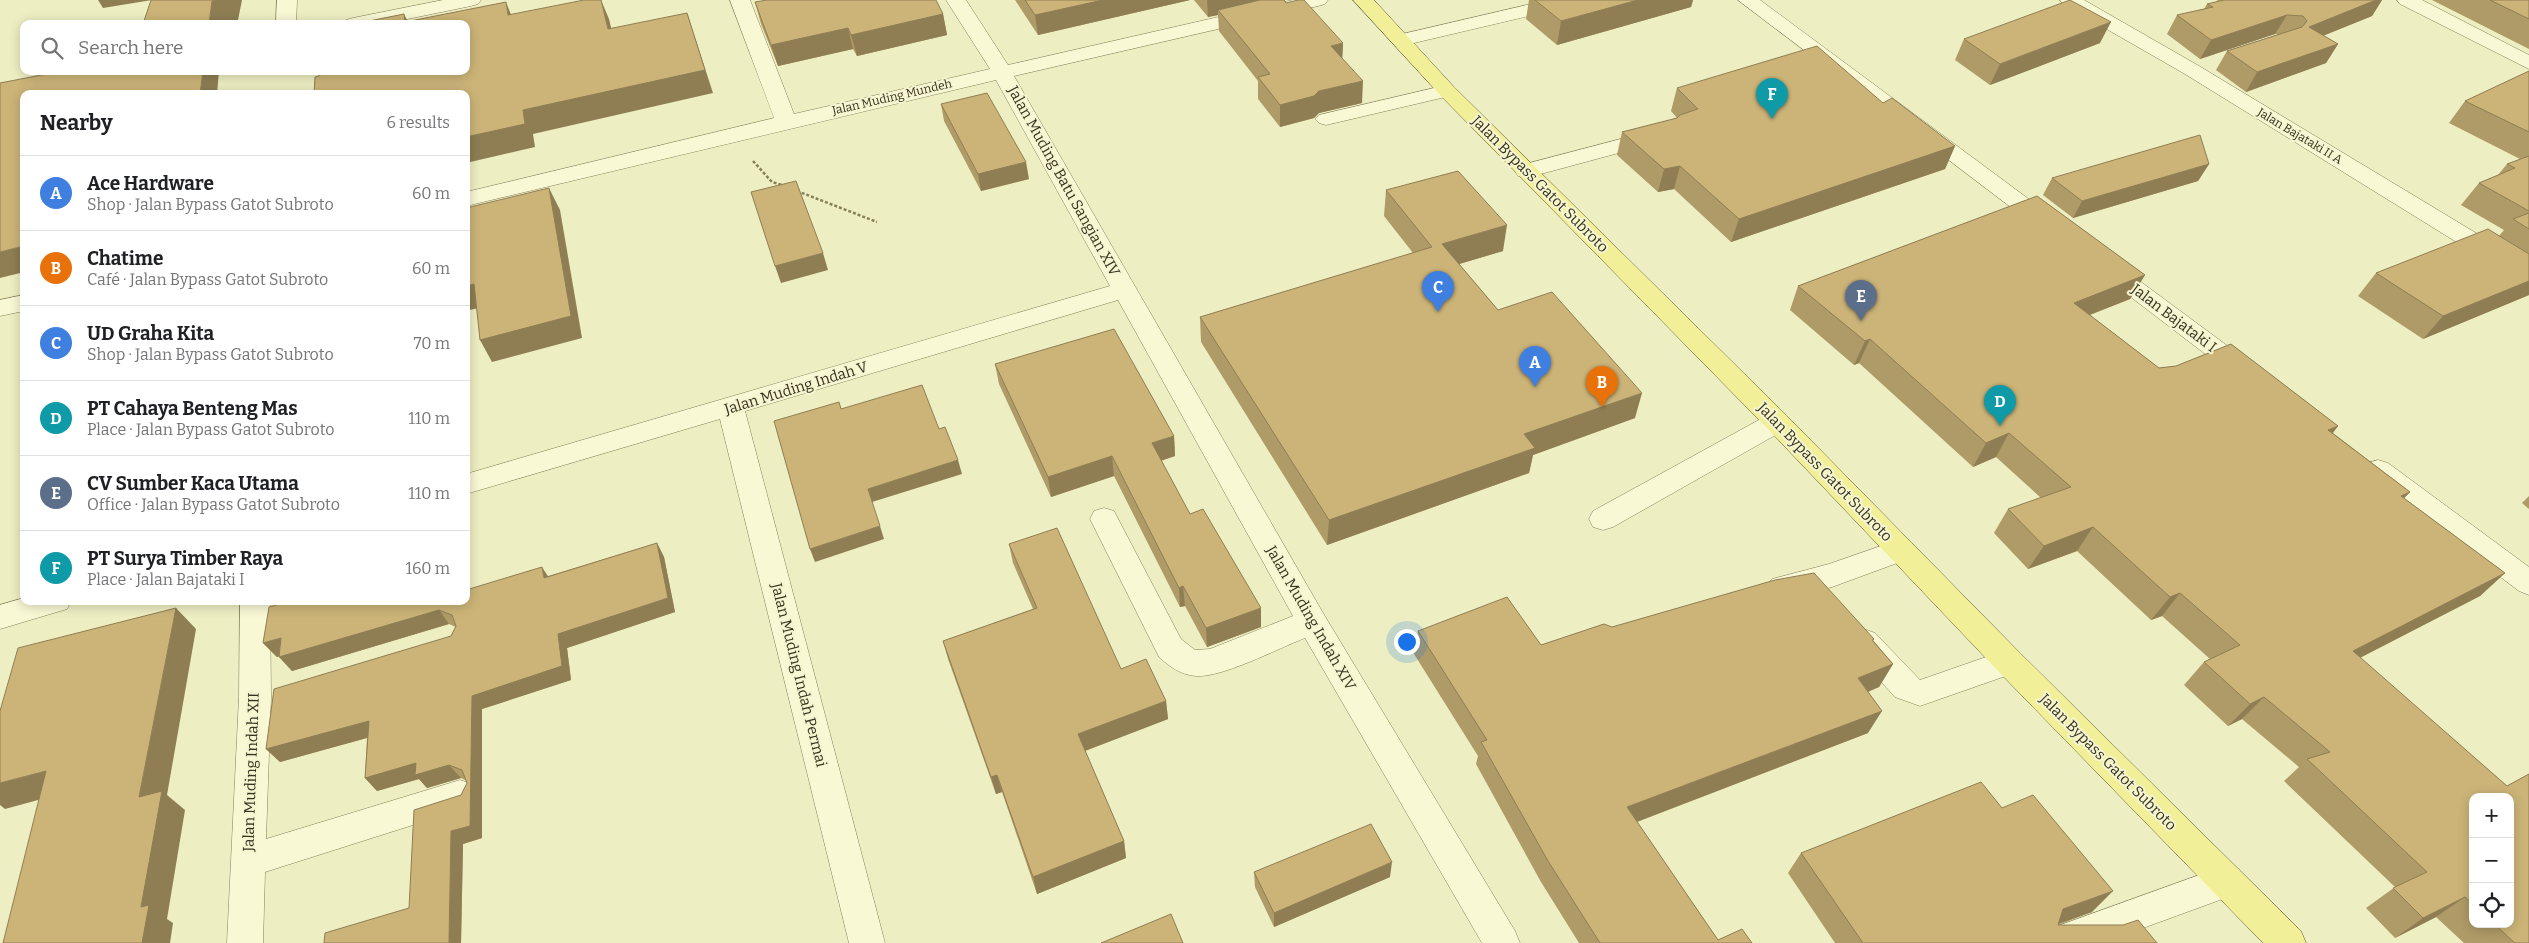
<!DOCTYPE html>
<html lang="en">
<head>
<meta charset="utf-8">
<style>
  :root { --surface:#fff; --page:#f6f6f6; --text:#202124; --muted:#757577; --line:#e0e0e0; --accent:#0b8043 }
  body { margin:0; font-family:Bitter,serif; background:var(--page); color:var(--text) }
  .controls { position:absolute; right:15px; bottom:15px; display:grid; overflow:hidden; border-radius:10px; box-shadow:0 2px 12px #0003 }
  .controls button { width:45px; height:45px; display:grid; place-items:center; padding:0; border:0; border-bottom:1px solid var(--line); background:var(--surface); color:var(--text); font:25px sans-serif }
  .you { position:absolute; left:1406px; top:641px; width:18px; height:18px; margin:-12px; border:4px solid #fff; border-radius:50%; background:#1a73e8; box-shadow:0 0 0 8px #1a73e833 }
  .badge { display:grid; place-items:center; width:32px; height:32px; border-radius:50%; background:var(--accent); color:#fff; font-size:16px; font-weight:700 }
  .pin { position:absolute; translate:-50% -41px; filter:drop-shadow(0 1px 2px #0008) }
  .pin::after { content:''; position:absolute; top:26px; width:18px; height:15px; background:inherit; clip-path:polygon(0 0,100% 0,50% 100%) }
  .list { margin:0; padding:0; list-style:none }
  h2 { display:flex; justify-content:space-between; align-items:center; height:65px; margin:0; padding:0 20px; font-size:21px }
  h2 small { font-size:16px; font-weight:400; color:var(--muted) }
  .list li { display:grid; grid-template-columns:32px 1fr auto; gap:15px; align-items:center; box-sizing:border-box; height:75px; padding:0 20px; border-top:1px solid var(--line) }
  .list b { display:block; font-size:19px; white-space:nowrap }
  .list p { margin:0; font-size:16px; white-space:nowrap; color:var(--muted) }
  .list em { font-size:16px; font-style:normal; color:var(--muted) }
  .icon { flex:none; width:28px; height:28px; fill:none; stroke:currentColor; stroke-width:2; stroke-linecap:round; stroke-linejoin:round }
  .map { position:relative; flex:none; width:2529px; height:943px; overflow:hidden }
  .search { position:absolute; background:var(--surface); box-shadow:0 2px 12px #0003; left:20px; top:20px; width:450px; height:55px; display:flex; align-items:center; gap:12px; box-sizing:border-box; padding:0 18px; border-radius:10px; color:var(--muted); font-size:19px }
  .panel { position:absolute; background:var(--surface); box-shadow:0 2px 12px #0003; left:20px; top:90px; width:450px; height:515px; border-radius:10px }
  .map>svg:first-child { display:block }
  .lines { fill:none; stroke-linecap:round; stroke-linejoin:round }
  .minor-casing { stroke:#877f59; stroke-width:1 }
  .major-casing { stroke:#554c2d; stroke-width:1 }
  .path { stroke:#877f59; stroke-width:2.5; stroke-dasharray:3 2; stroke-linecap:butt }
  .minor { fill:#f8f8d5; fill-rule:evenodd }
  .major { fill:#f1f099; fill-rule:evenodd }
  .wall { fill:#af9b67; fill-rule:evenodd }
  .shaded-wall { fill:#8f7e54 }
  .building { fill:#ccb478; stroke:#8f7e54 }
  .labels { text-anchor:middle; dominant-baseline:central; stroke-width:4; stroke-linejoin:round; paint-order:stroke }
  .far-street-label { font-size:12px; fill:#37311d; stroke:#f5f5d1 }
  .street-label { font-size:15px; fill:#37311d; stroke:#f5f5d1 }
</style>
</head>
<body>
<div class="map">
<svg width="2529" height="943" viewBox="0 0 2529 943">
  <rect width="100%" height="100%" fill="#edeec2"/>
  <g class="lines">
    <!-- minor casing -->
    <g class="minor-casing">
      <g id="minor">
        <path d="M277,0H297L296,24H276Z"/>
        <path d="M443,0H481L478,4L471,6L383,24H343L346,20L353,18Z"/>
        <path d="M730,0H750L794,114L990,69L946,0H966L1008,65L1293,0H1328L1325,4L1318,6L1014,76L1323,613L1515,931L1520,943H1482L1305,638C1279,648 1222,678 1196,676C1181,675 1170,667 1159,657L1090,519L1094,511L1104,508L1114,511L1181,639L1195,650L1210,649L1293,616L1118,300L745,411L885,943H849L720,419L466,494V474L1110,286L996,80L466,206V192L774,118Z"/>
        <path d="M1548,0H1583L1580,4L1401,46L1394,44L1391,40L1394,36Z"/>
        <path d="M1738,0H1760L2057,220L2061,225L2057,230L2049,232L2041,230Z"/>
        <path d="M2060,0H2084L2199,66L2529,265V284L2521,282L2185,74L2063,4Z"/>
        <path d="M2397,0H2422L2529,55V69L2400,4Z"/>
        <path d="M1447,85L1454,87L1457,91L1454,95L1326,125L1319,123L1315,119L1319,115Z"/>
        <path d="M1655,130L1663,131L1666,136L1663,141L1526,178L1518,176L1515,171L1518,166Z"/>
        <path d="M2106,259L2114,262L2256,367L2260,373L2256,379L2247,382L2238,379L2098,272L2094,267L2098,262Z"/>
        <path d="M24,295V311L0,316V300Z"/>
        <path d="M1777,412L1786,415L1790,422L1786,429L1613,527L1603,530L1593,527L1589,519L1593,511L1768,415Z"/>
        <path d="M2378,460L2388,463L2529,567V595L2519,591L2368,477L2364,470L2368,463Z"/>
        <path d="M1901,539L1911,542L1915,550L1911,558L1832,587L1782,599L1772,595L1767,587L1772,579L1829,564Z"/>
        <path d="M24,598V601H71L67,609L0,629V605Z"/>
        <path d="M240,601H270L271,697L266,839L460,780L472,784L477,795L472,806L460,810L265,872L263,943H227L239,697Z"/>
        <path d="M1864,629L1875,633L1920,680L2009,649L2020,653L2024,662L2020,671L1920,706L1895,697L1853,651L1849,642L1853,633Z"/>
        <path d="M2227,865L2239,869L2244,881L2239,893L2102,943H2039L2044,931Z"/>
      </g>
    </g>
    <!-- major casing -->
    <g class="major-casing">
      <path id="major" d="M1353,0H1374L1454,87L1786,415L2020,653L2301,931L2306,943H2263L1998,671L1768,429L1440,95Z"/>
    </g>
    <!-- path -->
    <g class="path">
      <path d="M753,161L772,182L782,185"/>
      <path d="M797,191L877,222"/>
    </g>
    <!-- minor -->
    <use href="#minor" class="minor"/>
    <!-- major -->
    <use href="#major" class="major"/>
  </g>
  <!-- wall -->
  <g class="wall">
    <path d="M1015,0H1190L1038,35Z"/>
    <path d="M1194,0H1284L1286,3L1343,43L1342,58L1362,103L1319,113L1314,118L1280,127L1258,99V81L1219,31L1218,15L1208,17Z"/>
    <path d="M1529,0H1693L1691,7L1557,45L1526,19Z"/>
    <path d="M2216,0H2382L2372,16L2323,36L2338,44L2326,63L2246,92L2216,70L2227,51L2279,34H2275L2200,59L2167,34L2177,15L2204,9L2207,4L2219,1Z"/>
    <path d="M2432,0H2529V49Z"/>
    <path d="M755,2L943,14L947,35L857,56L853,49L778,66L761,24Z"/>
    <path d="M1964,39L2100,43L1990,85L1955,60Z"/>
    <path d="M2529,71V295L2423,339L2358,296L2376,273L2499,236L2504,230L2461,205L2479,183L2498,175L2507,164L2520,159L2449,123L2465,101Z"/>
    <path d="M1677,88L1883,103L1955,146L1945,169L1731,242L1674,189L1658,192L1617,155L1622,132L1677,118L1671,111Z"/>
    <path d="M941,104L1029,179L981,191L944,121Z"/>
    <path d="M2209,164L2198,181L2073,218L2043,195L2052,178Z"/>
    <path d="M1386,190L1503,251L1459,264L1498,310L1635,418L1533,455L1529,473L1327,545L1201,342L1200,317L1413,253L1384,216Z"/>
    <path d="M2037,196L2145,275L2130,299L2090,315L2159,368L2176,366L2231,344L2338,426L2333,433L2410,492L2404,498L2505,573L2480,596L2360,658L2507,786L2529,774V943H2464L2436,917L2395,938L2366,908L2395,887L2284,781L2299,767L2242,719L2228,726L2184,685L2204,662L2210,659L2162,616L2151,620L2077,551L2028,569L1994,533L2008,509L2041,498L1996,457L1973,467L1859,363L1854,365L1790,310L1798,286ZM2473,797H2510V924H2473Z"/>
    <path d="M995,364L1174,436L1175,456L1161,461L1190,514L1261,627L1207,647L1185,606L1180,607L1114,476L1051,497L999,384Z"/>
    <path d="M2529,496V509L2522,503Z"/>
    <path d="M657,543L664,557L675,612L567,648L571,680L482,709V838L463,844L461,943H324L409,908L467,783V781L461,778L427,788L419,779L377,791L365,778L367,738L280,762L266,749L451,636L456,627L449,624L292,671L279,656L277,657L263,643L466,601Z"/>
    <path d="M1009,544L1121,669L1166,701L1168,719L1085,751L1124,841L1126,858L1037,894L1002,792L996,794L948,659L943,641L1033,609L1013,563Z"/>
    <path d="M1612,627L1873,640L1893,664L1879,687L1868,692V733L1637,822L1718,940L1752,943H1579L1541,882L1476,764L1478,756L1414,654L1418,631L1541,645Z"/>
    <path d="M2002,808L2092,912L2058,925L2157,943H1835L1788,873L1801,853Z"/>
    <path d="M1254,872L1390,877L1274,927L1255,887Z"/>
  </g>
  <!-- shaded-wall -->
  <g class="shaded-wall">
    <path d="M98,0H152L103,8Z"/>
    <path d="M218,0H242L238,20L224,22V24H209L212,1Z"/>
    <path d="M601,0L609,19L617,52L608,29Z"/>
    <path d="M1103,0H1190L1038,35L1035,15Z"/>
    <path d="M1207,0H1268L1218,10V15L1208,17Z"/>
    <path d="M1638,0H1693L1691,7L1557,45L1561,21Z"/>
    <path d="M2376,0H2382L2372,16L2297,46L2309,27Z"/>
    <path d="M506,2L515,25L508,15Z"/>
    <path d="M687,13L713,93L533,134L535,147L466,163V137L523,110Z"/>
    <path d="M404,14L409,24L405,22Z"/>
    <path d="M943,14L947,35L857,56L851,35Z"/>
    <path d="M2287,15L2275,34L2200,59L2211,40Z"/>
    <path d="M2111,22L2100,43L1990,85L2000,64Z"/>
    <path d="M848,28L853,49L778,66L771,45Z"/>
    <path d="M1343,43L1342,65L1331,46Z"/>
    <path d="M2338,44L2326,63L2246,92L2257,72Z"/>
    <path d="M203,71H219L217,94H200Z"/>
    <path d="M1363,81L1362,103L1319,113L1314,118L1280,127V105L1319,91Z"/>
    <path d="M1955,146L1945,169L1731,242L1739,219Z"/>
    <path d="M1026,162L1029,179L981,191L978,174Z"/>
    <path d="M2209,164L2198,181L2073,218L2082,201Z"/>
    <path d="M1680,166L1674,189L1658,192L1664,169Z"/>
    <path d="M549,188L560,210L582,338L492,362L480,340Z"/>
    <path d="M1507,225L1503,251L1439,270L1442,244Z"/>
    <path d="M24,246V272L0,278V252Z"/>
    <path d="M823,253L828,270L781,283L775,266Z"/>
    <path d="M2145,275L2130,299L2061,326L2074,303Z"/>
    <path d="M2529,281V295L2423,339L2443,316Z"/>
    <path d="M474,284L486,306L466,311V286Z"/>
    <path d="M1870,339L1859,363L1854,365L1865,341Z"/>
    <path d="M1642,393L1635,418L1533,455L1529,473L1327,545L1329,520L1524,434Z"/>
    <path d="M2338,426L2319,450L2328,430Z"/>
    <path d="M2009,433L1996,457L1973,467L1986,443Z"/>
    <path d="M1174,436L1175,456L1153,463L1152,443Z"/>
    <path d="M1112,456L1114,476L1051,497L1048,477Z"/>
    <path d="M958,460L962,474L872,502L868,489Z"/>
    <path d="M2410,492L2388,515L2401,496Z"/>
    <path d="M880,526L884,539L815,562L810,549Z"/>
    <path d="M2093,527L2077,551L2028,569L2044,546Z"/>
    <path d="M657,543L664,557L675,612L567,648L571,680L482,709V838L463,844L461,943H449L451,831L470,826L472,696L558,634Z"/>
    <path d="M542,567L551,581L544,578Z"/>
    <path d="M2505,573L2480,596L2330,673L2353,651Z"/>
    <path d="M1183,586L1185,606L1180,607L1179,588Z"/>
    <path d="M2180,593L2162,616L2151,620L2170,597Z"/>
    <path d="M176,608L196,629L167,795L185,810L167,919L173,923L170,943H142L139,797Z"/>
    <path d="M1261,608V627L1207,647L1206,628Z"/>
    <path d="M439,610L449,624L292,671L279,657Z"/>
    <path d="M281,638L294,652L277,657L263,643Z"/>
    <path d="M1893,664L1879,687L1845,701L1858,678Z"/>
    <path d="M2264,697L2242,719L2228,726L2250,704Z"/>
    <path d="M1166,701L1168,719L1082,752L1078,734Z"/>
    <path d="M1882,711L1868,733L1618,829L1627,807Z"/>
    <path d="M369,721L381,734L280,762L266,749Z"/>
    <path d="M416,763L449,765L461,778L427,788L419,779L377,791L365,778Z"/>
    <path d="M46,771L71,791L5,809L0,805V783Z"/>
    <path d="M997,775L1002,792L996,794L991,777Z"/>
    <path d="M1124,841L1126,858L1037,894L1033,877Z"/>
    <path d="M1392,862L1390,877L1274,927V913Z"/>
    <path d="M2113,891L2092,912L2043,929L2063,909Z"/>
    <path d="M2465,897L2436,917L2395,938L2423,918Z"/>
  </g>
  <!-- building -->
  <g class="building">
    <path d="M151,0H218L212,1L209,24H143Z"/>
    <path d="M584,0H601L608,29L687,13L705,70L523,110L525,124L466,137V94H314L315,77L319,76V71H466V24H354L404,14L405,22L506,2L508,15Z"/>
    <path d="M767,0H936L943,14L851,35L848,28L771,45L755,2Z"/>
    <path d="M1025,0H1103L1035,15Z"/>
    <path d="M1260,0H1284L1286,3L1298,0H1304L1343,43L1331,46L1363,81L1319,91L1314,96L1280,105L1258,77L1270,74L1218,10Z"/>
    <path d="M1535,0H1638L1561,21Z"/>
    <path d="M2070,0L2111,22L2000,64L1964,39Z"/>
    <path d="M2224,0H2376L2309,27L2338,44L2257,72L2227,51L2302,27L2307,21L2303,16L2287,15L2211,40L2177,15L2213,7L2207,4Z"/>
    <path d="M2490,0H2529V19Z"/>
    <path d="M1817,46L1883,103L1892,98L1955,146L1739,219L1680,166L1664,169L1622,132L1677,118L1680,115L1698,109L1677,88Z"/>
    <path d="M62,71H203L200,94H24V246L0,252V83Z"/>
    <path d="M2529,71V132L2465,101Z"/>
    <path d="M987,93L1026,162L978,174L941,104Z"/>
    <path d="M2200,135L2209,164L2082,201L2052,178Z"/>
    <path d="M2529,156V211L2479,183L2515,168L2507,164Z"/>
    <path d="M1458,171L1507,225L1442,244L1498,310L1552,292L1642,393L1524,434L1535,448L1329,520L1200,317L1432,247L1386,190Z"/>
    <path d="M796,181L823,253L775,266L751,192Z"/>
    <path d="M549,188L571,316L480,340L474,284L466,286V224H468L466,208Z"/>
    <path d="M2037,196L2145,275L2074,303L2159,368L2176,366L2231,344L2338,426L2328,430L2410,492L2401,496L2505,573L2353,651L2507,786L2529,774V943H2515L2494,924H2510V797H2473V904L2465,897L2423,918L2393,888L2427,872L2307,759L2330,752L2264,697L2250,704L2204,662L2240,645L2180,593L2170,597L2093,527L2044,546L2008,509L2071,487L2009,433L1986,443L1870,339L1865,341L1798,286Z"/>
    <path d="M2529,213V229L2513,219Z"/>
    <path d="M2488,229L2529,254V281L2443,316L2376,273Z"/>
    <path d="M1114,329L1174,436L1152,443L1190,514L1203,509L1261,608L1206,628L1183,586L1179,588L1112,456L1048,477L995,364Z"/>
    <path d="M922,385L939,429L945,427L958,460L868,489L880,526L810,549L774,421L839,402L841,409Z"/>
    <path d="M1057,528L1121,669L1146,659L1166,701L1078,734L1124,841L1033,877L997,775L991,777L943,641L1037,608L1009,544Z"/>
    <path d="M657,543L668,598L558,634L562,666L472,696L470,826L451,831L449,943H324L325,933L409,908L414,810L461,795L467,783L462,770L449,765L415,775L416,763L365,778L369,721L266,749L274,689L451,636L456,626L452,615L439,610L279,657L281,638L263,643L269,607L290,601H466V590L542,567L544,578Z"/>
    <path d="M1814,573L1874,639L1872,640L1893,664L1858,678L1882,711L1627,807L1718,940L1742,929L1752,943H1600L1548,861L1481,742L1487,740L1418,631L1507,597L1541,645L1604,624L1612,627L1775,580Z"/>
    <path d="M176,608L139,797L162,791L141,907L149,905L142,943H3L46,771L0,783V711L18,648Z"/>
    <path d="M1981,782L2002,808L2033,795L2113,891L2063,909L2058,925H2123L2138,920L2157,943H1863L1801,853Z"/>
    <path d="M1371,824L1392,862L1274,913L1254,872Z"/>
    <path d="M1171,914L1183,943H1101Z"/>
  </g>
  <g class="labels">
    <!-- far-street labels -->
    <g class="far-street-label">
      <text transform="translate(892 97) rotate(-13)">Jalan Muding Mundeh</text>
      <text transform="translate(2300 136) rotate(31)">Jalan Bajataki II A</text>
    </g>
    <!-- street labels -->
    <g class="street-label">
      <text transform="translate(1064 181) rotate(61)">Jalan Muding Batu Sangian XIV</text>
      <text transform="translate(1540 184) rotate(45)">Jalan Bypass Gatot Subroto</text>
      <text transform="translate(2174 318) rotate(37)">Jalan Bajataki I</text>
      <text transform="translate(796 388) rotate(-17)">Jalan Muding Indah V</text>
      <text transform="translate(1825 472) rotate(46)">Jalan Bypass Gatot Subroto</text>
      <text transform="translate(1311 618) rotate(60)">Jalan Muding Indah XIV</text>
      <text transform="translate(799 675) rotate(76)">Jalan Muding Indah Permai</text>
      <text transform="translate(2108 762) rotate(45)">Jalan Bypass Gatot Subroto</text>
      <text transform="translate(251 772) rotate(-88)">Jalan Muding Indah XII</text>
    </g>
  </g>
</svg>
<div class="controls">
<button>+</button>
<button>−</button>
<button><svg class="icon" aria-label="locate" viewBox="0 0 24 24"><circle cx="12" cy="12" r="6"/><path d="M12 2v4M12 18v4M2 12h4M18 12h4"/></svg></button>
</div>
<div class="you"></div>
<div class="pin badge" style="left:1535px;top:387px;background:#3f7fe0">A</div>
<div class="pin badge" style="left:1602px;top:407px;background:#e8710a">B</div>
<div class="pin badge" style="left:1438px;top:312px;background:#3f7fe0">C</div>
<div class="pin badge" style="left:2000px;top:426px;background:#0f9aa8">D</div>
<div class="pin badge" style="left:1861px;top:321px;background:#5c6f8a">E</div>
<div class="pin badge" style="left:1772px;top:119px;background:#0f9aa8">F</div>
<div class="search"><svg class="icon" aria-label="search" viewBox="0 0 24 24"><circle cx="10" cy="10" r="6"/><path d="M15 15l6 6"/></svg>Search here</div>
<section class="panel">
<h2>Nearby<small>6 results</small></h2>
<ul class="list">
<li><span class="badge" style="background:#3f7fe0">A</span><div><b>Ace Hardware</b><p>Shop · Jalan Bypass Gatot Subroto</p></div><em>60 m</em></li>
<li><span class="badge" style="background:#e8710a">B</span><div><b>Chatime</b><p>Café · Jalan Bypass Gatot Subroto</p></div><em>60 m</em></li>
<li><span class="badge" style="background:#3f7fe0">C</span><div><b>UD Graha Kita</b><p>Shop · Jalan Bypass Gatot Subroto</p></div><em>70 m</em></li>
<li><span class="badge" style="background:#0f9aa8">D</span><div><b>PT Cahaya Benteng Mas</b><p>Place · Jalan Bypass Gatot Subroto</p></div><em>110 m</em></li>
<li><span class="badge" style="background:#5c6f8a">E</span><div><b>CV Sumber Kaca Utama</b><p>Office · Jalan Bypass Gatot Subroto</p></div><em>110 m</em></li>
<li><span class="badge" style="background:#0f9aa8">F</span><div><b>PT Surya Timber Raya</b><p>Place · Jalan Bajataki I</p></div><em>160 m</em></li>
</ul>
</section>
</div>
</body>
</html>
